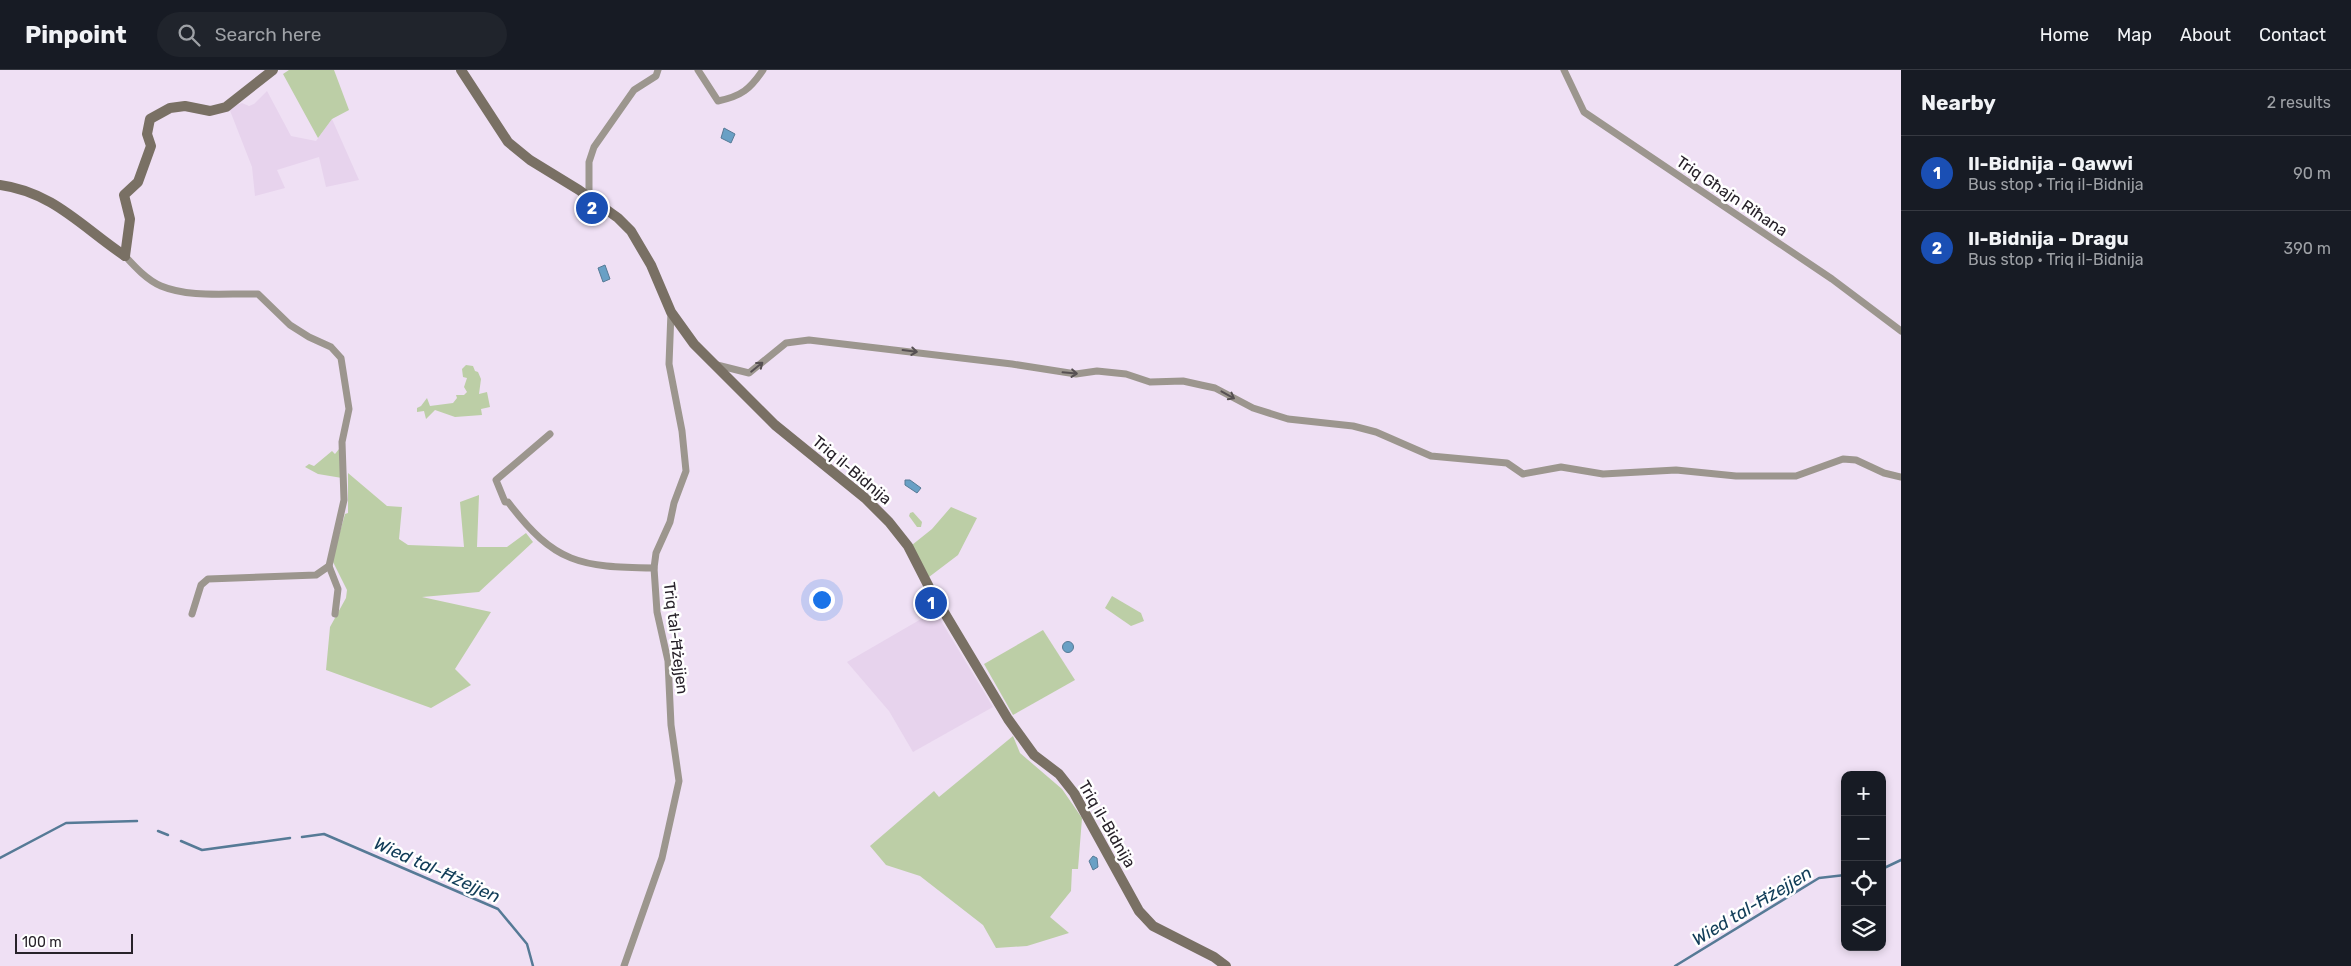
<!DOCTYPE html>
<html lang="en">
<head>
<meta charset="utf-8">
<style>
  :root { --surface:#171b24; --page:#20242c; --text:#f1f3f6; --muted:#9ea1a6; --line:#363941; --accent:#0f766e }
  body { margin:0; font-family:Rubik,sans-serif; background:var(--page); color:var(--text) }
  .controls { position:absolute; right:15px; bottom:15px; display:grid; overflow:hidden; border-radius:10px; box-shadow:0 2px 8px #0003 }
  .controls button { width:45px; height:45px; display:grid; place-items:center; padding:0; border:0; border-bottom:1px solid var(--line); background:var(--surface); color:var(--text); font:25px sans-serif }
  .scale { position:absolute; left:15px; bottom:12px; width:118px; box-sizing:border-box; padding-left:5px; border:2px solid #28222a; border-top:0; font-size:14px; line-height:18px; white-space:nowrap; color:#28222a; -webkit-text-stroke:4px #fff; paint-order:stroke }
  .you { position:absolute; left:821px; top:529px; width:18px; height:18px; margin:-12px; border:4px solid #fff; border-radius:50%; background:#1a73e8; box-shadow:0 0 0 8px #1a73e833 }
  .badge { display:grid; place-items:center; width:32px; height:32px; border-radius:50%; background:var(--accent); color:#fff; font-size:16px; font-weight:700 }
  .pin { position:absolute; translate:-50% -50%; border:2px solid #fff; box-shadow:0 1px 5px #0006 }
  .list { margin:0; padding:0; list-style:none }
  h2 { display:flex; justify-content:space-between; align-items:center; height:65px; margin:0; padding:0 20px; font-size:21px }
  h2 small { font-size:16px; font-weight:400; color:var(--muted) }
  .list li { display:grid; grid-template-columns:32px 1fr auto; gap:15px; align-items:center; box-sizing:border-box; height:75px; padding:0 20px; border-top:1px solid var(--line) }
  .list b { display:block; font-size:19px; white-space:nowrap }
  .list p { margin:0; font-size:16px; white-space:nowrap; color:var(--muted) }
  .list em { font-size:16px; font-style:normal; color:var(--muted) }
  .icon { flex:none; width:28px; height:28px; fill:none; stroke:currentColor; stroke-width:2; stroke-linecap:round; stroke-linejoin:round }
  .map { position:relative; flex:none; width:1901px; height:896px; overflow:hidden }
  header { display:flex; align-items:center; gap:30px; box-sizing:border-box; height:70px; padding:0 25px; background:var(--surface); border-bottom:1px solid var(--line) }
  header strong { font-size:24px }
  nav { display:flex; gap:28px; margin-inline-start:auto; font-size:18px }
  .search { width:350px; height:45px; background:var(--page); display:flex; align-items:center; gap:12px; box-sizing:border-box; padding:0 18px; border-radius:28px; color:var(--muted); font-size:19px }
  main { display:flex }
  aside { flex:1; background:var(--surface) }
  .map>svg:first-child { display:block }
  .built { fill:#e7d3ed }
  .green { fill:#bccea6 }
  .water { fill:#69a0c5; stroke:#567a96 }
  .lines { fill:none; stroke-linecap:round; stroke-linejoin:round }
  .stream { stroke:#567a96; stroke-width:2.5 }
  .street { stroke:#9c968e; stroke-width:7 }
  .secondary { stroke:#797064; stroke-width:10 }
  .oneway { stroke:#565052 }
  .labels { text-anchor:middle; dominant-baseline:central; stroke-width:5; stroke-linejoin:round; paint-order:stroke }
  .street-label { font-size:16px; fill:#28222a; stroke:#fff }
  .water-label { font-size:18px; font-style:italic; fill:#113d58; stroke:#fff }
</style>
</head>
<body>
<header>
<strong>Pinpoint</strong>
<div class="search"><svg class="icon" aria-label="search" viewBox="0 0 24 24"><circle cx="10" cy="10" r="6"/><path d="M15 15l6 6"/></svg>Search here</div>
<nav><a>Home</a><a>Map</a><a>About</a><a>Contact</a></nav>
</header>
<main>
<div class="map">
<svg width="1901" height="896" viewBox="0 0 1901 896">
  <rect width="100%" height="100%" fill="#efe0f4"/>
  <!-- built -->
  <g class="built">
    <path d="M267,21L291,66L316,71L332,49L359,110L326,117L319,87L277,100L285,118L255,126L252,97L229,38L242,33L249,36L254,34Z"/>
    <path d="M935,541L993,637L913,682L889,641L847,592Z"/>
  </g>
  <!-- green -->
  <g class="green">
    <path d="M289,0H334L349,40L332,49L318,68L283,4Z"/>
    <path d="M466,295L473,296L475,301L478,302L481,309L479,324L487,322L490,337L481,339L482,345L455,347L435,340L426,349L424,341L417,342V338L421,336L427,328L430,336L453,333L457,328L456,325H464L467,322L464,317L467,308L463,307L462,299Z"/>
    <path d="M339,379L342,408L318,404L305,397L309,394L314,396L332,381L335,384Z"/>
    <path d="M348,403L387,436L402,437L399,469L408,475L464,477L460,432L479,425L477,477H507L526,463L533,472L479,522L422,527L491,542L455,599L471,615L431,638L326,600L330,557L346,528L347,520L332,490L345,444L348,443Z"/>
    <path d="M951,437L977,448L958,485L929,507L912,475L932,459Z"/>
    <path d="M913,442L922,452L921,457H917L909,446L910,443Z"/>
    <path d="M1112,526L1141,543L1144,551L1131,556L1105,538Z"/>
    <path d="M1043,560L1075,610L1013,645L984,594Z"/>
    <path d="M1013,666L1020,683L1062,719L1082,748L1078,799H1072L1071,821L1050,847L1069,863L1027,876L996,878L983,855L920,806L886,795L870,776L934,721L939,727Z"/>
  </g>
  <!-- water -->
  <g class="water">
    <path d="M724,58L735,64L731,73L721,68Z"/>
    <path d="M605,195L610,209L603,212L598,198Z"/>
    <path d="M905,410H910L921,418L917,423L905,415Z"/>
    <circle cx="1068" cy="577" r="5.5"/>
    <path d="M1093,786L1097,788L1098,797L1093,800L1089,791Z"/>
  </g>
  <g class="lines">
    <!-- stream -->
    <g class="stream">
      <path d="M158,761L168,765"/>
      <path d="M302,767L324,764L498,839L527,874L533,896"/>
      <path d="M181,771L202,780L290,768"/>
      <path d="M0,788L66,753L137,751"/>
      <path d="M1882,799L1901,790"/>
      <path d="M1675,896L1819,808L1845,805"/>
    </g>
    <!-- street -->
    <g class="street">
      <path d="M698,0L718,31C742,26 750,19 763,0"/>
      <path d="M1564,0L1584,42L1832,209L1901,261"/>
      <path d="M589,127V92L594,77L634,20L656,6L658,0"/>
      <path d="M125,186C135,197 147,210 161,216C190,228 227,223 258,224L290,255L309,267L331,277L341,288L349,339L342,372L344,430L329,496L338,519L335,544"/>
      <path d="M717,295L749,303L786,273L809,270L1012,294L1076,304L1097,301L1126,304L1150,312L1183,311L1201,315L1215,318L1253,338L1288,349L1353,356L1376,362L1431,386L1507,393L1523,404L1561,397L1603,404L1676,400L1736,406H1796L1843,389L1856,390L1884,403L1901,407"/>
      <path d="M550,364L496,410L505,432H508C555,494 580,497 654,498"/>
      <path d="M192,544L201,515L208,509L316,505L329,496"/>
      <path d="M624,896L662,788L679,711L671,655L668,591L657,542L654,498L656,483L670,452L674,433L686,401L682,361L669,294L671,242"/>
    </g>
    <!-- secondary -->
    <g class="secondary">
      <path d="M461,0L508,72L530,90L579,120L618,148L631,161L651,195L671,242L694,274L775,355L865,428L889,452L908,476L929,517L1008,649L1034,685L1059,704L1074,723L1139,841L1153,856L1214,887L1226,896"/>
      <path d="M0,115C53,122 83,158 125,186"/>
      <path d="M125,186L130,149L124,125L138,112L151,76L147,64L150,49L170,38L185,36L210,41L226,37L273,0"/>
    </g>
  </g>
  <!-- one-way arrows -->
  <defs><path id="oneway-shaft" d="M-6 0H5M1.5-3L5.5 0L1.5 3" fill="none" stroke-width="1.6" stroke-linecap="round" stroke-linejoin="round" transform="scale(1.25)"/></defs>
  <g class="oneway">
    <use href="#oneway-shaft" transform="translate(910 281) rotate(7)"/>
    <use href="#oneway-shaft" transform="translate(757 297) rotate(-39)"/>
    <use href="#oneway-shaft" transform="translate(1070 303) rotate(5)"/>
    <use href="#oneway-shaft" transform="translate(1228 325) rotate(29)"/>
  </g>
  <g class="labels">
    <!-- street labels -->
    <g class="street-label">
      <text transform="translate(1732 126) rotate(34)">Triq Għajn Riħana</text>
      <text transform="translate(852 400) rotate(40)">Triq il-Bidnija</text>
      <text transform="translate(676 568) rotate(83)">Triq tal-Ħżejjen</text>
      <text transform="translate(1107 754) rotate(60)">Triq il-Bidnija</text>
    </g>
    <!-- water labels -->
    <g class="water-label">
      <text transform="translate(437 800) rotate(24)">Wied tal-Ħżejjen</text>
      <text transform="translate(1752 836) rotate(-31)">Wied tal-Ħżejjen</text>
    </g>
  </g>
</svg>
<div class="controls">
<button>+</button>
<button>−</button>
<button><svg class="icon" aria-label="locate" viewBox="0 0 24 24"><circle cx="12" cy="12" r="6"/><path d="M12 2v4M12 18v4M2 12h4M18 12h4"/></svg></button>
<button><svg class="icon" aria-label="layers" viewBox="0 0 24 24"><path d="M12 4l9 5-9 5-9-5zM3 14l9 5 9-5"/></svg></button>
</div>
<div class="scale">100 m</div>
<div class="you"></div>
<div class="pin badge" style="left:931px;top:533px;background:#1a4fb4">1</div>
<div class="pin badge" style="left:592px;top:138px;background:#1a4fb4">2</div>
</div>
<aside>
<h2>Nearby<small>2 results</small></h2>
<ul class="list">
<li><span class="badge" style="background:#1a4fb4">1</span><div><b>Il-Bidnija - Qawwi</b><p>Bus stop · Triq il-Bidnija</p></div><em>90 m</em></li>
<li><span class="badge" style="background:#1a4fb4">2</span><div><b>Il-Bidnija - Dragu</b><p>Bus stop · Triq il-Bidnija</p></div><em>390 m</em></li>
</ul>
</aside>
</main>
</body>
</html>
